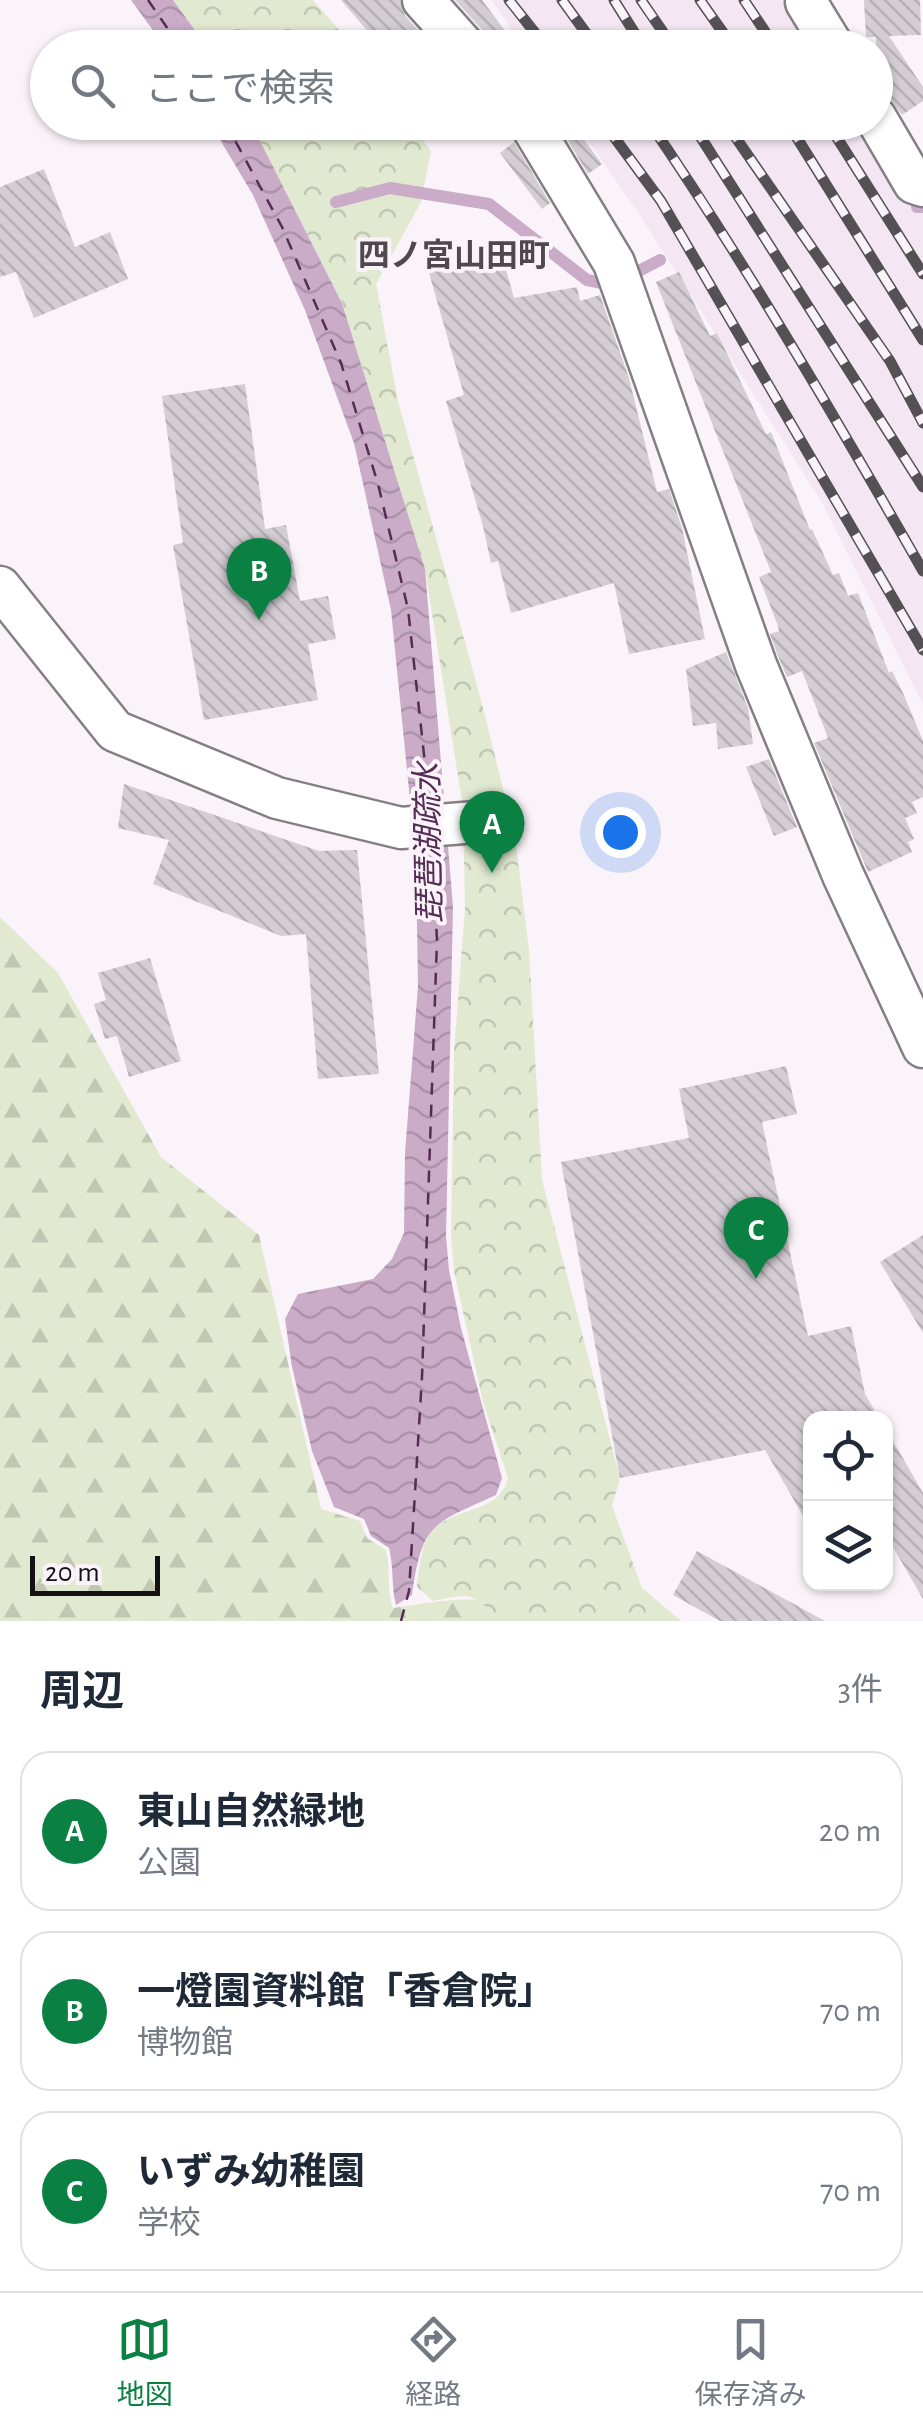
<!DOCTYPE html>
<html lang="ja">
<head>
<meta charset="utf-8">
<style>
  :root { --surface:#fff; --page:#f6f6f7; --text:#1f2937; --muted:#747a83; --line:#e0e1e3; --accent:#0b8043 }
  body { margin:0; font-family:"Alegreya Sans","Noto Sans JP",sans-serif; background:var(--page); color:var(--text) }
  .controls { position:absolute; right:30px; bottom:30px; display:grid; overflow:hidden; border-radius:20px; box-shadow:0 2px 8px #0004 }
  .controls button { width:90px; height:90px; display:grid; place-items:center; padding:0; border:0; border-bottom:2px solid var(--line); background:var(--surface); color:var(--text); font:50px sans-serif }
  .scale { position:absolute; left:30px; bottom:25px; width:130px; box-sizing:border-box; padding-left:10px; border:5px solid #131113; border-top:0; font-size:28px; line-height:35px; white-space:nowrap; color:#131113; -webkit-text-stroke:8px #faf3f9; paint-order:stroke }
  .you { position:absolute; left:620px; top:832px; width:35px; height:35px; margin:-25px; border:8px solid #fff; border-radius:50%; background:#1a73e8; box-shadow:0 0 0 15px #1a73e833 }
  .badge { display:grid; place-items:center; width:65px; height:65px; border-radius:50%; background:var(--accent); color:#fff; font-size:32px; font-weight:700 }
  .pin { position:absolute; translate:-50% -82px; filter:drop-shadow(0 2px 5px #0008) }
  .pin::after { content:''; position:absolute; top:52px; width:35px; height:30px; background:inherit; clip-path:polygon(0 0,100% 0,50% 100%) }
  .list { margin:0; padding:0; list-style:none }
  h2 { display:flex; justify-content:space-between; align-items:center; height:130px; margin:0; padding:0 40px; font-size:42px }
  h2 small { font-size:32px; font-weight:400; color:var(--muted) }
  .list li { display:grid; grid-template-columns:65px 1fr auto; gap:30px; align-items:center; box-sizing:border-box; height:160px; margin:0 20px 20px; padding:0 20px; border:2px solid var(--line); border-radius:30px }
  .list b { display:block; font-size:38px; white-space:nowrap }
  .list p { margin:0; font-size:32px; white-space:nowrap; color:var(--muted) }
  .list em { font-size:32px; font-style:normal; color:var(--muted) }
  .icon { flex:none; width:55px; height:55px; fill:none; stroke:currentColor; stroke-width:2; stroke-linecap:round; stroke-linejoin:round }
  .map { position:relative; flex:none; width:923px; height:1621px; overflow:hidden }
  .search { position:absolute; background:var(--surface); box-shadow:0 2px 8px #0004; left:30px; right:30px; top:30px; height:110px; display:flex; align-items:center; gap:25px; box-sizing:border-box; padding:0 35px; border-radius:55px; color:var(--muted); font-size:38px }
  .sheet { height:670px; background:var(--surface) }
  nav { display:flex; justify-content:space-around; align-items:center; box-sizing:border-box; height:140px; border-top:2px solid var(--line); background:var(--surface); font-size:28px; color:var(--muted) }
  nav a { display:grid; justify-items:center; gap:5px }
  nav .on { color:var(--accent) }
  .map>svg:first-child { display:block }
  .built { fill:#f4e7f3 }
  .forest { fill:url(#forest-firs) }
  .park { fill:url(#park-crowns) }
  .water { fill:url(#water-waves) }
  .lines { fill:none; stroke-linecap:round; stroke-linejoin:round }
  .stream { stroke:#caabc8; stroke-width:12 }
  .ferry { stroke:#542c54; stroke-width:2.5; stroke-dasharray:12 10; stroke-linecap:butt }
  .building { fill:url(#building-back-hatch) }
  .street-casing { stroke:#847f84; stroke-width:45 }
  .street { stroke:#fff; stroke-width:40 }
  .rail-casing { stroke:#545054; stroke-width:11 }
  .rail { stroke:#faf3f9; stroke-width:8; stroke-dasharray:22; stroke-linecap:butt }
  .labels { text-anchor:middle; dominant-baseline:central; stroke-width:8; stroke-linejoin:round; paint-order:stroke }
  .neighbourhood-label { font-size:32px; font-weight:bold; fill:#4f494e; stroke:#faf3f9 }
  .water-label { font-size:32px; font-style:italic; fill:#542c54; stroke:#faf3f9 }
</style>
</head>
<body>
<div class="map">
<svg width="923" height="1621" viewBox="0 0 923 1621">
  <defs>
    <pattern id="forest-firs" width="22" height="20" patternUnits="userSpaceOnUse" patternTransform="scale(2.5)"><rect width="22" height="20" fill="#e1e9d0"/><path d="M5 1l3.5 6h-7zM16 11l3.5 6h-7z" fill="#c0c7b2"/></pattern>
    <pattern id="park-crowns" width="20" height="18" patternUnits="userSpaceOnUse" patternTransform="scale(2.5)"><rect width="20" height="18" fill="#e1e9d0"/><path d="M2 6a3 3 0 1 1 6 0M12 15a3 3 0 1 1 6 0" fill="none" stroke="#c0c7b2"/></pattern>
    <pattern id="water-waves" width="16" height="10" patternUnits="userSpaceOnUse" patternTransform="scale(2.5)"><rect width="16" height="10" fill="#caabc8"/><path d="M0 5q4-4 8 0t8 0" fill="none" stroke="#ad92ab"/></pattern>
    <pattern id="building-back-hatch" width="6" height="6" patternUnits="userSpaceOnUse" patternTransform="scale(2.5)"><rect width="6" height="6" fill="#d4ced4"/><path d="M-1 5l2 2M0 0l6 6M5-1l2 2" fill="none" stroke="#b5b0b5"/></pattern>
  </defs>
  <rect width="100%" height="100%" fill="#faf3f9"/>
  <!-- built -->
  <g class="built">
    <path d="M491,0H781L813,47H524Z"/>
    <path d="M576,123H865L915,196L923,210V705L823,504L645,223Z"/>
  </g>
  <!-- forest -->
  <path class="forest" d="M0,917L58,973L161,1157L259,1235L321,1509L360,1521L367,1538L386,1550C391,1570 386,1590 393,1608C440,1601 505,1588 544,1621H0Z"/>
  <!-- park -->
  <g class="park">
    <path d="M173,0H313L354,47H207Z"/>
    <path d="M251,123H410L431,151L421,202L376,284L398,401L481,700L515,837L529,950L542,1180L620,1478L612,1506L642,1588L681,1621H500C472,1592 472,1593 433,1601L417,1587C419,1568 421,1539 437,1526C460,1507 500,1512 508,1478L483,1402L454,1271L451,1236L454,1053L465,908L463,807L425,569L342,302Z"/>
  </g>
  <!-- water -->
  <g class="water">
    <path d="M131,0H173L207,47H165Z"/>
    <path d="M210,123H251L342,303L425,569L453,907L446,1236L449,1270L461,1328L502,1478L496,1495C433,1524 422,1522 412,1595L396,1605C391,1586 394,1567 389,1548L371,1536L364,1519L334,1507L312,1451L292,1367L285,1319L298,1294L373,1279L392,1259L404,1233L405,1153L418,986L416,860L391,610L354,443L305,310L253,195Z"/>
  </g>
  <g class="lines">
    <!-- stream -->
    <g class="stream">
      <path d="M336,202L390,188L489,204L587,280L612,285"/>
      <path d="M917,207H923"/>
      <path d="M633,274L660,260"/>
    </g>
    <!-- ferry -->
    <g class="ferry">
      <path d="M148,0L181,48"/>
      <path d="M225,122L282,227L341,363L378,484L408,609L430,809"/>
      <path d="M401,1621L409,1591L422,1377L437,940L432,847"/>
    </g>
  </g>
  <!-- building -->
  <g class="building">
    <path d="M341,0H400L405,16L434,48H382Z"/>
    <path d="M455,0H482L518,48H489L484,32Z"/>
    <path d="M864,0H920L921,35L889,36L923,87V101L902,115L876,81V37H866Z"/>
    <path d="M557,122H571L602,164L588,174Z"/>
    <path d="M514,142L550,203L542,209L500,153Z"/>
    <path d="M44,169L75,247L110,232L128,279L34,318L16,272L0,277V187Z"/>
    <path d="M499,245L514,298L577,287L580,301L600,295L629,378L657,492L669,489L682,528L705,639L629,654L614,583L511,613L498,561L491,563L483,526L446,401L464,395L427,266Z"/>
    <path d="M679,272L710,336L717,333L766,434L771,432L810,530L812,529L833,575L839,573L848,596L858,593L889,673L892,671L903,693L923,741V797L912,802L917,813L905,818L914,839L908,842L912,852L868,872L814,743L828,738L802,671L787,677L778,656L770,634L779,631L778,626L759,577L771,572L656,282Z"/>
    <path d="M245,384L265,529L286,525L300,601L328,596L336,639L308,644L318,700L204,720L173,545L183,543L162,396Z"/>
    <path d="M726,652L748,708L753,744L718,749L716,723L693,726L686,669Z"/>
    <path d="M769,759L797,827L774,836L746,767Z"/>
    <path d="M124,784L319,851L357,850L379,1074L318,1079L306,934L281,936L153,884L169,840L118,828Z"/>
    <path d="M150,958L181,1061L129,1077L117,1036L105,1039L94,1004L106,1000L98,973Z"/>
    <path d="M786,1066L797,1114L762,1122L808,1336L851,1326L865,1394L879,1418H810V1528L765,1450L620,1478L561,1162L689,1138L679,1089Z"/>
    <path d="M923,1235V1333L880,1262Z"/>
    <path d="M886,1429L923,1493V1599L886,1535Z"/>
    <path d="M697,1551L825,1621H720L673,1595Z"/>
  </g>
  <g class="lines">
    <!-- street casing -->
    <g class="street-casing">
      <g id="street">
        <path d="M423,0L466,48"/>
        <path d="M806,2L834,48"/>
        <path d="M876,118L914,183L923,186"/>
        <path d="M529,122L614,263L756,665L843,875L923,1047"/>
        <path d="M0,587L115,731L277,798L401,828L476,822"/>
      </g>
    </g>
    <!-- street -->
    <use href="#street" class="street"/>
    <!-- rail casing -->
    <g class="rail-casing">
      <g id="rail">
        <path d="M509,0L547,48"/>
        <path d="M562,0L597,48"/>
        <path d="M614,0L644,48"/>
        <path d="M641,0L674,48"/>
        <path d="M700,0L734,48"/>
        <path d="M744,0L776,48"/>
        <path d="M603,122L661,201L923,650"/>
        <path d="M649,122C748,267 836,419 923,571"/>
        <path d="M691,122L923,487"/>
        <path d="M725,122L890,361L923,423"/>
        <path d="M787,122L923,340"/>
        <path d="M827,122L923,274"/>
      </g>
    </g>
    <!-- rail -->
    <use href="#rail" class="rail"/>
  </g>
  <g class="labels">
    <!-- neighbourhood labels -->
    <g class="neighbourhood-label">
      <text x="454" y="256">四ノ宮山田町</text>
    </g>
    <!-- water labels -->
    <g class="water-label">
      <text transform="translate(429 843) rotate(-91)">琵琶湖疏水</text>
    </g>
  </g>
</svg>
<div class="controls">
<button><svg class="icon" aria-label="locate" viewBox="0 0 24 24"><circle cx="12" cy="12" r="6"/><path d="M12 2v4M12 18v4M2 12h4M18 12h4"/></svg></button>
<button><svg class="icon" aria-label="layers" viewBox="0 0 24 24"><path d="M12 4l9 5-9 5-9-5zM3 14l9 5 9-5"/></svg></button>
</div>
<div class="scale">20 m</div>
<div class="you"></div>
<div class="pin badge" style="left:492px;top:873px">A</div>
<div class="pin badge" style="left:259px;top:620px">B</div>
<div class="pin badge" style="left:756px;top:1279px">C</div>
<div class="search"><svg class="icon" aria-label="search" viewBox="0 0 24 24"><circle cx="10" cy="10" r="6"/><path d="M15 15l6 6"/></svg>ここで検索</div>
</div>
<section class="sheet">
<h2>周辺<small>3件</small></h2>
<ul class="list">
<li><span class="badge">A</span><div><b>東山自然緑地</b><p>公園</p></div><em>20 m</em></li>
<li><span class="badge">B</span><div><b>一燈園資料館「香倉院」</b><p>博物館</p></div><em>70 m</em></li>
<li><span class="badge">C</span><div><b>いずみ幼稚園</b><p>学校</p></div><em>70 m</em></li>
</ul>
</section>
<nav>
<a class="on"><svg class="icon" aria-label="map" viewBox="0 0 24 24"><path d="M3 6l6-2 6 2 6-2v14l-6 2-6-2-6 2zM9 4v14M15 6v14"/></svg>地図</a>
<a><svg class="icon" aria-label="directions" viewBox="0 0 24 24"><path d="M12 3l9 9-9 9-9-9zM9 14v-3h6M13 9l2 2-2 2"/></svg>経路</a>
<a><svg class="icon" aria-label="saved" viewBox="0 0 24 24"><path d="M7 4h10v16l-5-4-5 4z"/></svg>保存済み</a>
</nav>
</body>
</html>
